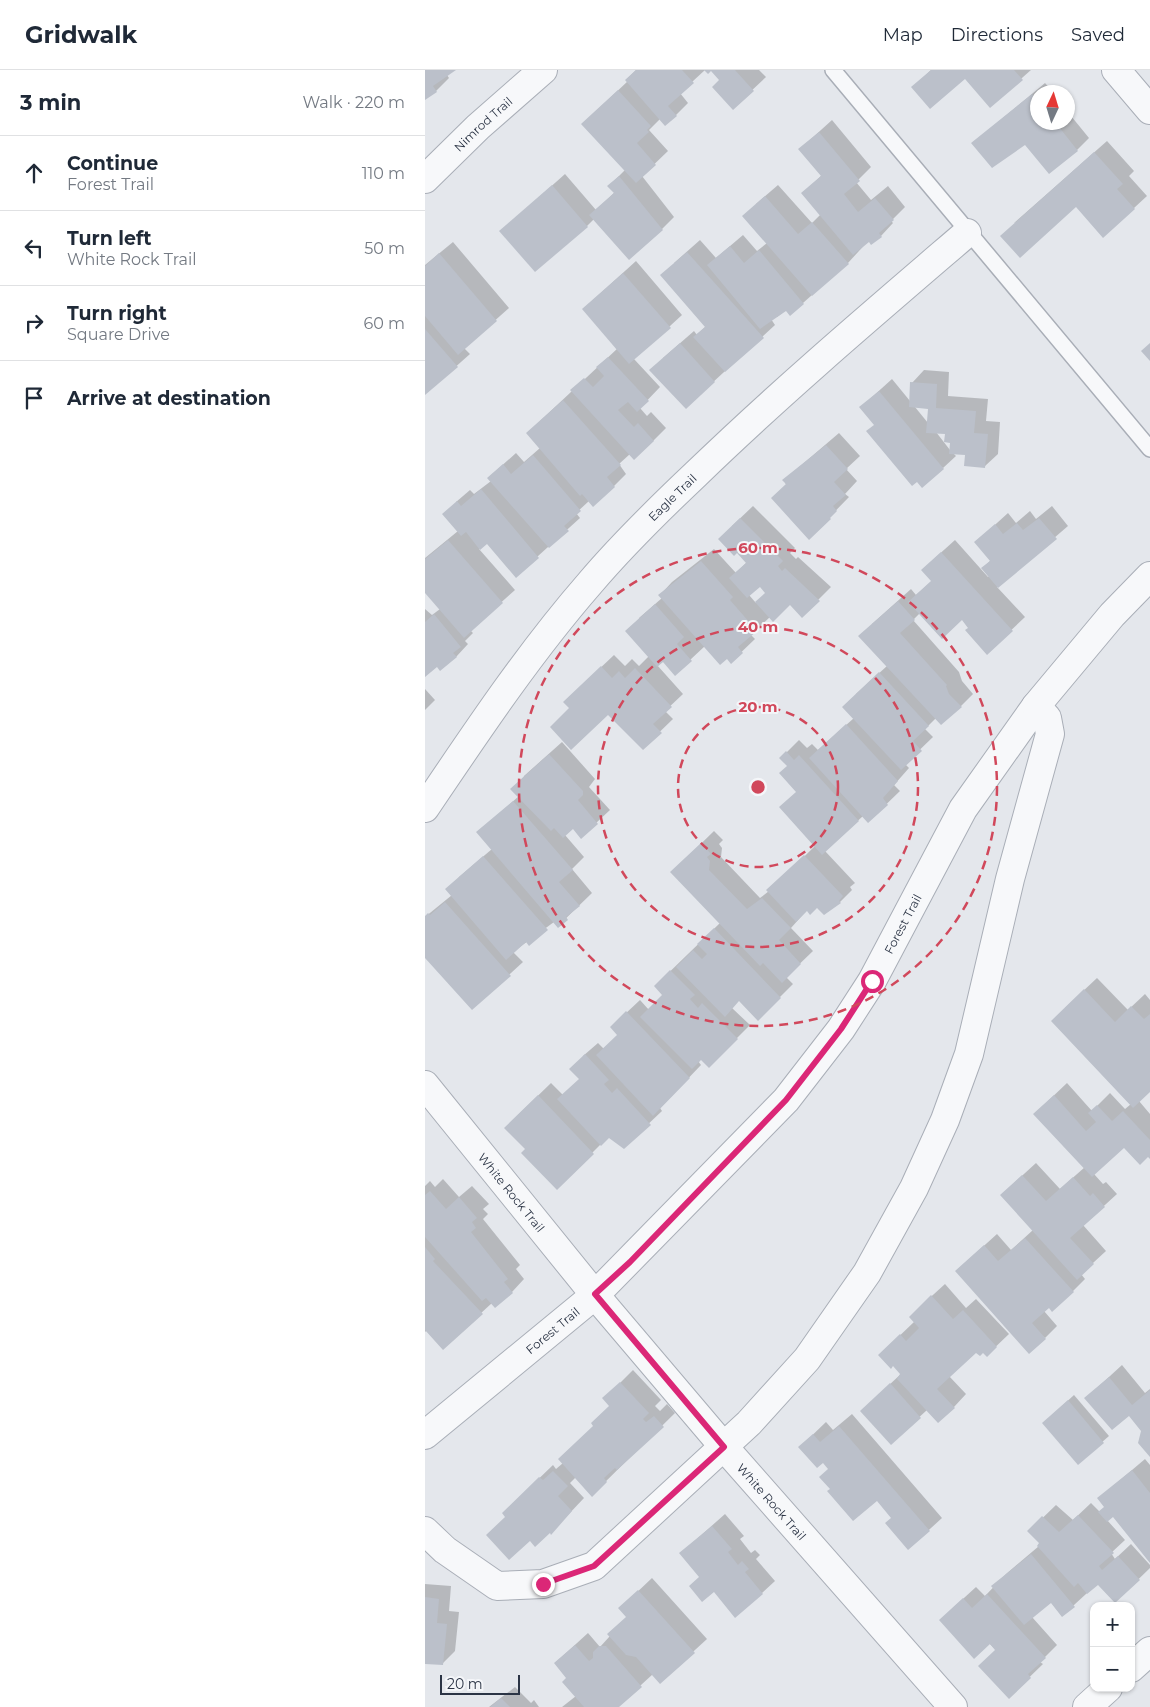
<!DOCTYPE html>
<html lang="en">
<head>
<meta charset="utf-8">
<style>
  :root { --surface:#fff; --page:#f6f6f7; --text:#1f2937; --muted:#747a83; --line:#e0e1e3 }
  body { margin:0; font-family:Montserrat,sans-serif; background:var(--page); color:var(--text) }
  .controls { position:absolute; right:15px; bottom:15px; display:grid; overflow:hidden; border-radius:10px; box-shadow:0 1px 4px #0004 }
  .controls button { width:45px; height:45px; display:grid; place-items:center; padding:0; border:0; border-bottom:1px solid var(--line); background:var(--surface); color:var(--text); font:25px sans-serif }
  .compass { position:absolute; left:605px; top:15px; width:45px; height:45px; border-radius:50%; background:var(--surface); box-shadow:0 1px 4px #0004; rotate:4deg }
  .scale { position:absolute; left:15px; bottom:12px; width:80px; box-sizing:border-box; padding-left:5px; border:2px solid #2b3445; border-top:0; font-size:14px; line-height:18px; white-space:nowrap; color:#2b3445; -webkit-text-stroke:4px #f4f6f9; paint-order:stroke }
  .stop { position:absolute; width:15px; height:15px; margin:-11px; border:4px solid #db2777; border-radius:50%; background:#fff }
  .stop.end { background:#db2777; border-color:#fff; box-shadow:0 1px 5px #0008 }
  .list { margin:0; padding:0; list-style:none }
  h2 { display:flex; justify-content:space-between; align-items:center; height:65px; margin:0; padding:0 20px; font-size:21px }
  h2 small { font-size:16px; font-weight:400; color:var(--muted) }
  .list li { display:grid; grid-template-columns:32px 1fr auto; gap:15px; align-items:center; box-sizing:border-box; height:75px; padding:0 20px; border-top:1px solid var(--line) }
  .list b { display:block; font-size:19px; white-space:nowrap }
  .list p { margin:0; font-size:16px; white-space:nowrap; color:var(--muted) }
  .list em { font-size:16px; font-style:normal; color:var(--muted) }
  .icon { flex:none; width:28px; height:28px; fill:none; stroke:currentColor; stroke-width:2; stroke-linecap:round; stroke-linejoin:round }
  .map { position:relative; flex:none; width:725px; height:1637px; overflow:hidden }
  header { display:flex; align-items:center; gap:30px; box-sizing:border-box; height:70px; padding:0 25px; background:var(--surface); border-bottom:1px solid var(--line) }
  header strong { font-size:24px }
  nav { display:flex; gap:28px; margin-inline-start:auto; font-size:18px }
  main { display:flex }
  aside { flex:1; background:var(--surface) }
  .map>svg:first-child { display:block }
  .shadow { fill:#0003; fill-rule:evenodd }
  .building { fill:#bbc0ca }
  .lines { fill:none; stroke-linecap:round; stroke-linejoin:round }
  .service-casing { stroke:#a9aeb7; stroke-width:18 }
  .minor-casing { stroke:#a9aeb7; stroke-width:30 }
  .tertiary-casing { stroke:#a9aeb7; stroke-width:30 }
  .service { stroke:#f7f8fa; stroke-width:15 }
  .minor { stroke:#f7f8fa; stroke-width:28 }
  .tertiary { stroke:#f7f8fa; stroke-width:28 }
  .route { stroke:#db2777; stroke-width:6 }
  .ring { fill:none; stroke:#d1485b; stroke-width:2.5; stroke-dasharray:9 6 }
  .labels { text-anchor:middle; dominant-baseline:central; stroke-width:4; stroke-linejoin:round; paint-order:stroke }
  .street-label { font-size:12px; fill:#2b3445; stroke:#f4f6f9 }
  .centre { fill:#d1485b; stroke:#f4f6f9; stroke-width:2.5 }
  .ring-label { font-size:15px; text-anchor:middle; font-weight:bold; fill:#d1485b; stroke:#f4f6f9; stroke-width:4; stroke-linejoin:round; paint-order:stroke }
</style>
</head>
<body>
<header>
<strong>Gridwalk</strong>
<nav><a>Map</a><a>Directions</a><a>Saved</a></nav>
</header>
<main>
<aside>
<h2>3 min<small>Walk · 220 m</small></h2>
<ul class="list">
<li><svg class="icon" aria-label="ahead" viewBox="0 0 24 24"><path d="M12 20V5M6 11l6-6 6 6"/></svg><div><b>Continue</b><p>Forest Trail</p></div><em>110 m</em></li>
<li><svg class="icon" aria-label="left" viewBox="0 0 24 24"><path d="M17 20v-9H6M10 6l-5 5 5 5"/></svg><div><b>Turn left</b><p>White Rock Trail</p></div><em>50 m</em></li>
<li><svg class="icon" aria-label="right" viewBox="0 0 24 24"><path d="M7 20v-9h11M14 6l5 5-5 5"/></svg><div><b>Turn right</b><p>Square Drive</p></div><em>60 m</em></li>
<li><svg class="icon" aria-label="arrive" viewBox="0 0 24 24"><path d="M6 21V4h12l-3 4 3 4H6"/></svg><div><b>Arrive at destination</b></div></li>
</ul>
</aside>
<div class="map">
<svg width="725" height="1637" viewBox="0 0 725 1637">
  <rect width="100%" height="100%" fill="#e4e7ec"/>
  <!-- shadow -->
  <g class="shadow">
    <path d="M0,0H29L22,5L24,8L11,21L0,29Z"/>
    <path d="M211,0H280L255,23L263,33L251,45L235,49L224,60L243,81L217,106L249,147L237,159L169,149L162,156L76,161L140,104L171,140L190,122L184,116L200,100L170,42L203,11L201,10Z"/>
    <path d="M287,0H334L341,7L308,38L296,9Z"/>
    <path d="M506,0H606L565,36L540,8L488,17Z"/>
    <path d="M620,13L628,22H612V52H642V41L664,68L652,80L600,73H548Z"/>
    <path d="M407,50L446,97L431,112L446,130L463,116L480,137L466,151L468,153L456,166L444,170L423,193L378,233L365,244L361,240L352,247L350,246L346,249L350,255L261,337L238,288L269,261L272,265L281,256L249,193L275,170L291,188L318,165L332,181L342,173L331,134L353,115L387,153L396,144L378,123L397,105L375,79Z"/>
    <path d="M682,71L709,101L704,106L722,126L709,138L651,136L589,153Z"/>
    <path d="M28,172L84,238L39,278L45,284L0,324V195Z"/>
    <path d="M211,191L257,245L209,289L235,317L215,338L222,346L226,342L241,358L228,371L205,384L194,394L201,404L189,416L164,431L151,443L155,448L91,506L62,472L54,479L90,520L45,560L48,563L40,571L43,574L31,587L12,595L0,605V539L7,545L15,539L0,521V488L33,461L31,432L45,420L49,424L66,411L63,408L91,383L99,392L115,378V351L193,278L158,239Z"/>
    <path d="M499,300L524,302L523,326L563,329L561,351L575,352L573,384L560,396L541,384L528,383L531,386L518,398L450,355L436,337L467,309L485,331L487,313ZM490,337L504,338L503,353ZM511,362L521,363L526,371L525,380Z"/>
    <path d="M414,363L435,386L421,399L432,411L420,424L424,427L384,468L359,410Z"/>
    <path d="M328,436L370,478L365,483L371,489L373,487L406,517L377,546L365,534L345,547L326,565L330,569L306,592L302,587L280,576L250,604L238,590L232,595L258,624L240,641L248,649L218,678L183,643L145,638L152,620L189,585L200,596L207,589L214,596L224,586L214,548L237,528L235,525L247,512L289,479L311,503L322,492L307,456ZM335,515L342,522L331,533L324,525Z"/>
    <path d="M627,436L643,456L572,517L600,547L562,583L537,549L495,543L488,550L534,602L537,611L548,624L536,636L511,648L500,659L508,667L480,694L484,698L469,715L475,721L443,752L438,746L400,781L430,813L425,817L427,820L415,832L382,840L366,858L388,881L361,907L368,914L333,949L314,930L307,938L325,955L284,996L276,988L273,991L276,995L235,1038L237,1041L199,1077L184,1066L132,1118L101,1079L93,1045L126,1013L138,1025L155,1009L158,986L173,973L179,979L194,965L199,945L215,930L224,940L239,925L230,916L295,853L247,802L289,761L298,770L294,774L297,778L296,787L335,828L344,821L390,776L363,695L356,688L374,670L382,678L387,674L393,680L429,648L431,624L462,596L447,554L486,519L491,525L507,511L510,488L530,470L563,507L565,506L558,498L566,490L551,472L583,443L591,453L605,441L611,449Z"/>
    <path d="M0,619L10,630L0,640Z"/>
    <path d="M137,672L170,709L164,717L185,740L156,767L148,758L140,765L159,787L147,799L167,823L133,856L129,852L88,882L98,892L47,939L0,886V847L27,825L34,807L67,779L53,762L94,726L99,706Z"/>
    <path d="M672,908L703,940L720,924L725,930V1020L714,1031L725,1044V1087L699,1076L669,1104L678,1114L681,1112L692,1124L658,1155L681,1181L656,1204L660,1209L648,1221L619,1241L632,1256L620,1268L531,1201L572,1164L586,1180L608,1160L589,1113L611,1093L635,1119L660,1097L623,1031L642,1013L667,1041L685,1023L700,1039L706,1034L640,938Z"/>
    <path d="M18,1109L34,1127L47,1116L64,1134L58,1139L63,1144L58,1149L95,1195L91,1199L99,1209L87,1222L67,1233L18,1278L2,1260L0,1262V1116L5,1111L10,1117Z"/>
    <path d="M520,1214L541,1238L551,1229L584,1264L562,1285L558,1281H551L524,1306L541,1324L529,1337L502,1340L466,1373L449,1329L477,1303L467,1273L489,1252L498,1234Z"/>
    <path d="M697,1295L720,1323L725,1319V1385L717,1360L704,1344L661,1328Z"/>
    <path d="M208,1300L236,1330L230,1336L235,1341L242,1334L250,1343L167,1425L151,1407L145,1413L159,1428L126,1463L82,1447L78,1443L128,1395L131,1399L138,1393L186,1336L192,1316Z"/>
    <path d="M649,1325L684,1366L653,1393L625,1347Z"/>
    <path d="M427,1344L517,1448L483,1479L468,1447L452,1429L406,1419L404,1399L398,1391L375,1377L401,1352L408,1360Z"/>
    <path d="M720,1389L725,1395V1491L688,1445L682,1450L700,1470L686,1483L690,1489L706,1474L725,1495V1498L690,1532L673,1513L637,1546L626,1532L607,1547L632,1575L615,1592L618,1594L584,1627L571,1580L528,1538L551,1517L560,1526L581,1504L614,1476L616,1473L604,1461L631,1435L648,1450L666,1433L675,1442L680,1437L674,1428Z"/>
    <path d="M300,1444L319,1466L315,1469L326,1483L330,1480L335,1485L331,1489L350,1511L337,1523L275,1506L256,1483Z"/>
    <path d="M227,1508L282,1569L235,1612L228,1604L192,1637H137L151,1626L143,1607L130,1593L163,1563L175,1577L203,1546L208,1526Z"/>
    <path d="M0,1514L26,1516L24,1541L34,1542L30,1581L18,1593H0Z"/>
    <path d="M90,1617L106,1633L109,1630L114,1637H64Z"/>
  </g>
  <!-- building -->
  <g class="building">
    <path d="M0,0H31L8,16L12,22L0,30Z"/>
    <path d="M211,0H257L269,13L243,36L252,46L240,56L200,10Z"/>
    <path d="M279,0H310L329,21L308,40L287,17L294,10L286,1L283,4Z"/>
    <path d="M506,0H589L598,10L565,38L540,9L505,39L486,17Z"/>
    <path d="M193,20L226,56L222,60L224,62L212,73L231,95L211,113L156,54Z"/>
    <path d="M607,24L612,31V52H630L653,81L624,104L600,75L567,98L546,73Z"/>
    <path d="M394,62L435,111L419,124L433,142L450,128L469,150L454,163L457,167L446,175L444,172L428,185L376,123L396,106L373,79Z"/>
    <path d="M669,82L698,114L692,119L710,139L678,168L651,137L595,188L575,166Z"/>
    <path d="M194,106L238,160L204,190L164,145L189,123L182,116Z"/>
    <path d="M127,115L163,157L110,202L74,161Z"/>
    <path d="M340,126L373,164L387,152L424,194L387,226L317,146Z"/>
    <path d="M305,176L319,193L334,180L379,234L365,246L361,241L335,259L282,195Z"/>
    <path d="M262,182L339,268L300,302L268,267L280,257L235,205Z"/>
    <path d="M14,183L72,251L33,285L0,246V196Z"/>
    <path d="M198,203L246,258L204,294L157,239Z"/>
    <path d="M0,259L33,297L0,325Z"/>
    <path d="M255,273L290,312L261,339L224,300Z"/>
    <path d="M725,273V291L716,281Z"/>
    <path d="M183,287L224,331L212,342L203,332L193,340L209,357L213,353L229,371L209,390L145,320L159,308L168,317L179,306L171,297Z"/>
    <path d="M485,312L512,314L511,338L551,341L549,363L563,364L560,398L539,396L540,385L524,384L525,373L519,372L520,364L501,363L503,339L484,337Z"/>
    <path d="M454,321L519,399L497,418L492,412L487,416L441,361L449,355L434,337Z"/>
    <path d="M138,330L196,395L182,407L190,417L168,437L157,424L155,426L101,363Z"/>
    <path d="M401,375L423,399L409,412L421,425L408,436L412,441L405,448L406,449L384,470L346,428L361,414L357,410Z"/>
    <path d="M108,385L156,441L139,456L144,461L124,478L62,408L78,394L86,404Z"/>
    <path d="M56,419L114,488L91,508L62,474L55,480L41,462L36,466L17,444L32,431L36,436Z"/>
    <path d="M315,448L358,491L353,496L357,501L360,498L395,531L377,548L365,535L348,552L330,532L340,523L335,517L322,528L304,508L321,493L312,483L309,486L293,469Z"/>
    <path d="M614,448L632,469L573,518L556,498L565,491L549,472L570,454L578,464L592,453L598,460Z"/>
    <path d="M23,470L78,533L39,568L0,523V489Z"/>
    <path d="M516,482L588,561L562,585L540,560L543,558L537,550L517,569L483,532L506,511L496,500Z"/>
    <path d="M276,491L308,527L305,530L332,561L313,577L318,583L306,594L302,589L295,595L233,525Z"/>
    <path d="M473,531L490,550L475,563L522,615L521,616L524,624L537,637L516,655L433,566Z"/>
    <path d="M230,534L259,567L252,574L267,591L250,606L238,592L232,597L200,561Z"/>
    <path d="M9,544L36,577L28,583L32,587L15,601L12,597L0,607V552Z"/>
    <path d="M176,596L187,608L194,601L200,608L210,598L247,637L228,654L237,663L218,680L183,645L146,680L125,657L144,638L138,632Z"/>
    <path d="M454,602L504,656L488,671L497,681L476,700L417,637Z"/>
    <path d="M421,654L473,711L458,728L463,735L443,753L384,688Z"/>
    <path d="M361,681L369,690L374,685L434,751L397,785L354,737L371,722L354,703L362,696L354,688Z"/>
    <path d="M124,684L158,721V725L153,730L173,754L156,769L148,759L138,768L129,758L126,761L85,719Z"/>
    <path d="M88,731L148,800L134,812L155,836L141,847L143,850L133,858L51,762Z"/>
    <path d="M276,773L286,784L282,787L285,791L284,800L322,839L337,828L366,858L354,870L376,894L357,913L338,893L335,896L245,802Z"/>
    <path d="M379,785L418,826L414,831L416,833L399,845L392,838L385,845L382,841L371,852L341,820Z"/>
    <path d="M58,786L123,860L104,876L101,872L81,890L20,819Z"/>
    <path d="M20,832L86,906L47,940L0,888V846L3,843L5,845Z"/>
    <path d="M289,858L356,928L333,951L314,931L300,947L251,897L268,880L277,889L282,884L272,874Z"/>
    <path d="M245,900L270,925L265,929L273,938L277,933L313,969L284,998L276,990L267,999L215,947L237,925L229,916Z"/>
    <path d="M659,919L690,952L706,936L719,949L725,944V1022L708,1038L626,951Z"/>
    <path d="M201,941L265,1008L228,1046L171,985L192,965L185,957Z"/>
    <path d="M160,984L184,1010L179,1014L187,1023L192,1018L226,1055L199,1079L184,1068L176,1076L132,1029L154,1009L144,999Z"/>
    <path d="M113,1025L169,1084L132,1120L96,1083L100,1079L79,1058Z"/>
    <path d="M629,1025L661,1061L671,1052L663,1043L672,1035L687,1051L698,1041L725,1070V1089L723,1087L715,1095L699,1078L667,1107L608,1044Z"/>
    <path d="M597,1105L621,1131L648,1107L665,1126L668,1123L680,1137L645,1168L669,1194L652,1210L575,1125Z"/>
    <path d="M5,1121L21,1139L34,1127L52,1148L47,1152L51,1158L46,1162L83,1209L79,1212L88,1223L70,1238L61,1228L57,1231L0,1167V1125Z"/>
    <path d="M600,1168L649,1222L627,1242L624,1238L607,1253L621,1269L604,1284L530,1201L559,1175L573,1191Z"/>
    <path d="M0,1177L10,1189L8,1191L58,1244L18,1280L0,1260Z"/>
    <path d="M506,1225L528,1249L538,1240L572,1277L562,1287L558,1283L555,1286L551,1283L512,1319L530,1338L513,1353L472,1309L475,1304L468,1296L466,1299L453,1285L475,1264L481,1271L494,1258L484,1247Z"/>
    <path d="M684,1307L707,1335L725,1320V1387L713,1373L716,1361L704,1346L687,1360L659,1328Z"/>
    <path d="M195,1312L224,1343L218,1349L221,1352L229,1346L239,1357L192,1400L190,1398L179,1408L182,1412L167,1427L133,1389L168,1356L166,1353L184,1336L177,1328Z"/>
    <path d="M465,1313L496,1348L466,1375L435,1341Z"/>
    <path d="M643,1330L679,1373L653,1395L617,1353Z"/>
    <path d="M414,1356L505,1461L483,1480L460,1453L466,1448L452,1431L428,1451L402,1421L405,1419L394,1407L403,1399L398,1393L392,1398L373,1377L388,1364L395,1372Z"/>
    <path d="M707,1400L725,1423V1493L688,1447L682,1452L673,1442L679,1437L672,1428Z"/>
    <path d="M128,1401L143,1416L133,1426L147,1441L126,1465L125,1463L110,1477L105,1471L84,1490L61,1465L80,1447L77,1443L114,1407L118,1410Z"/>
    <path d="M653,1445L689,1483L674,1496L677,1500L693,1486L715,1510L690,1533L673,1515L662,1524L653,1513L649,1517L612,1476L614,1473L602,1461L617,1446L634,1462Z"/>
    <path d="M287,1456L307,1479L303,1482L313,1495L317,1491L324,1499L320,1502L338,1524L310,1548L289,1522L277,1532L264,1516L274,1507L254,1483Z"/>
    <path d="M606,1484L650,1537L637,1547L626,1533L599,1555L566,1516Z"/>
    <path d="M213,1520L270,1583L235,1614L211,1587L201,1585L182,1564L201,1547L193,1538Z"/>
    <path d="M562,1524L621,1588L603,1604L606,1608L584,1629L553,1596L570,1580L565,1574L549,1589L514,1550L538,1528L547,1538Z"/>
    <path d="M0,1527L14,1529L12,1553L22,1554L18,1595L0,1594Z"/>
    <path d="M150,1575L164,1591L168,1588V1582L174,1576H181L217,1617L194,1637H159L137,1612L141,1608L129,1593Z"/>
    <path d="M76,1628L85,1637H65Z"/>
  </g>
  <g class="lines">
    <!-- service casing -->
    <g class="service-casing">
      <path id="service" d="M408,0L725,379"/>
    </g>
    <!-- minor casing -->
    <g class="minor-casing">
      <g id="minor">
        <path d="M691,0L725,40"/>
        <path id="s1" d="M0,109L53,57L118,0"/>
        <path id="s2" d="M0,738C52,661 104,583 165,513C198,474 234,439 271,404C358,320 450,242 542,163"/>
        <path id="s3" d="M0,1365L170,1225L361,1030L416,959L447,911L538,739L611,636L687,545L725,506"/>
        <path d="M0,1461L20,1480L72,1516L118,1514L169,1496L324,1353L382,1289L442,1203L489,1118L520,1050L544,984L585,809L625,664L622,648L611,636"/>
      </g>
    </g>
    <!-- tertiary casing -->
    <g class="tertiary-casing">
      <g id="tertiary">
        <path id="s4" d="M0,1015L170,1225L299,1377L528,1637"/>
        <path d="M706,1598L725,1581"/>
        <path d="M662,1637L683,1618"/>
      </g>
    </g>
    <!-- service -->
    <use href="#service" class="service"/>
    <!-- minor -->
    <use href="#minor" class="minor"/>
    <!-- tertiary -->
    <use href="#tertiary" class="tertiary"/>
  </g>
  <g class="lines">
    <!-- route -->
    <path class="route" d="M118,1514L169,1496L299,1377L170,1224L205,1192L361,1030L416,959L447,911"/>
  </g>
  <!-- distance rings -->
  <g class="ring">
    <circle cx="333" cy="717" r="80"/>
    <circle cx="333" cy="717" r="160"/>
    <circle cx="333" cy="717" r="239"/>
  </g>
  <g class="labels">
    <!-- street labels -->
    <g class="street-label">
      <text stroke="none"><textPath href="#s1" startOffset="80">Nimrod Trail</textPath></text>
      <text stroke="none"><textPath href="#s2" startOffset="398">Eagle Trail</textPath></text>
      <text stroke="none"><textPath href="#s3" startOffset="705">Forest Trail</textPath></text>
      <text stroke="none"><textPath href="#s4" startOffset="138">White Rock Trail</textPath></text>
      <text stroke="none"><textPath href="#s3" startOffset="165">Forest Trail</textPath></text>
      <text stroke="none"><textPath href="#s4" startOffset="542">White Rock Trail</textPath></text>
    </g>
  </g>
  <circle cx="333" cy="717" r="8" class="centre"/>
  <g class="ring-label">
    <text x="333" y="483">60 m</text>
    <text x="333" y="562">40 m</text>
    <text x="333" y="642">20 m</text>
  </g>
</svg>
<div class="controls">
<button>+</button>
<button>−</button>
</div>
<svg class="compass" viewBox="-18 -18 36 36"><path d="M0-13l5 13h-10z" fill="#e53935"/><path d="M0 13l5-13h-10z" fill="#747a83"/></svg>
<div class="scale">20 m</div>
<div class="stop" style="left:447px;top:911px"></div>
<div class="stop end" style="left:118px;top:1514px"></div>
</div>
</main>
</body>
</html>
